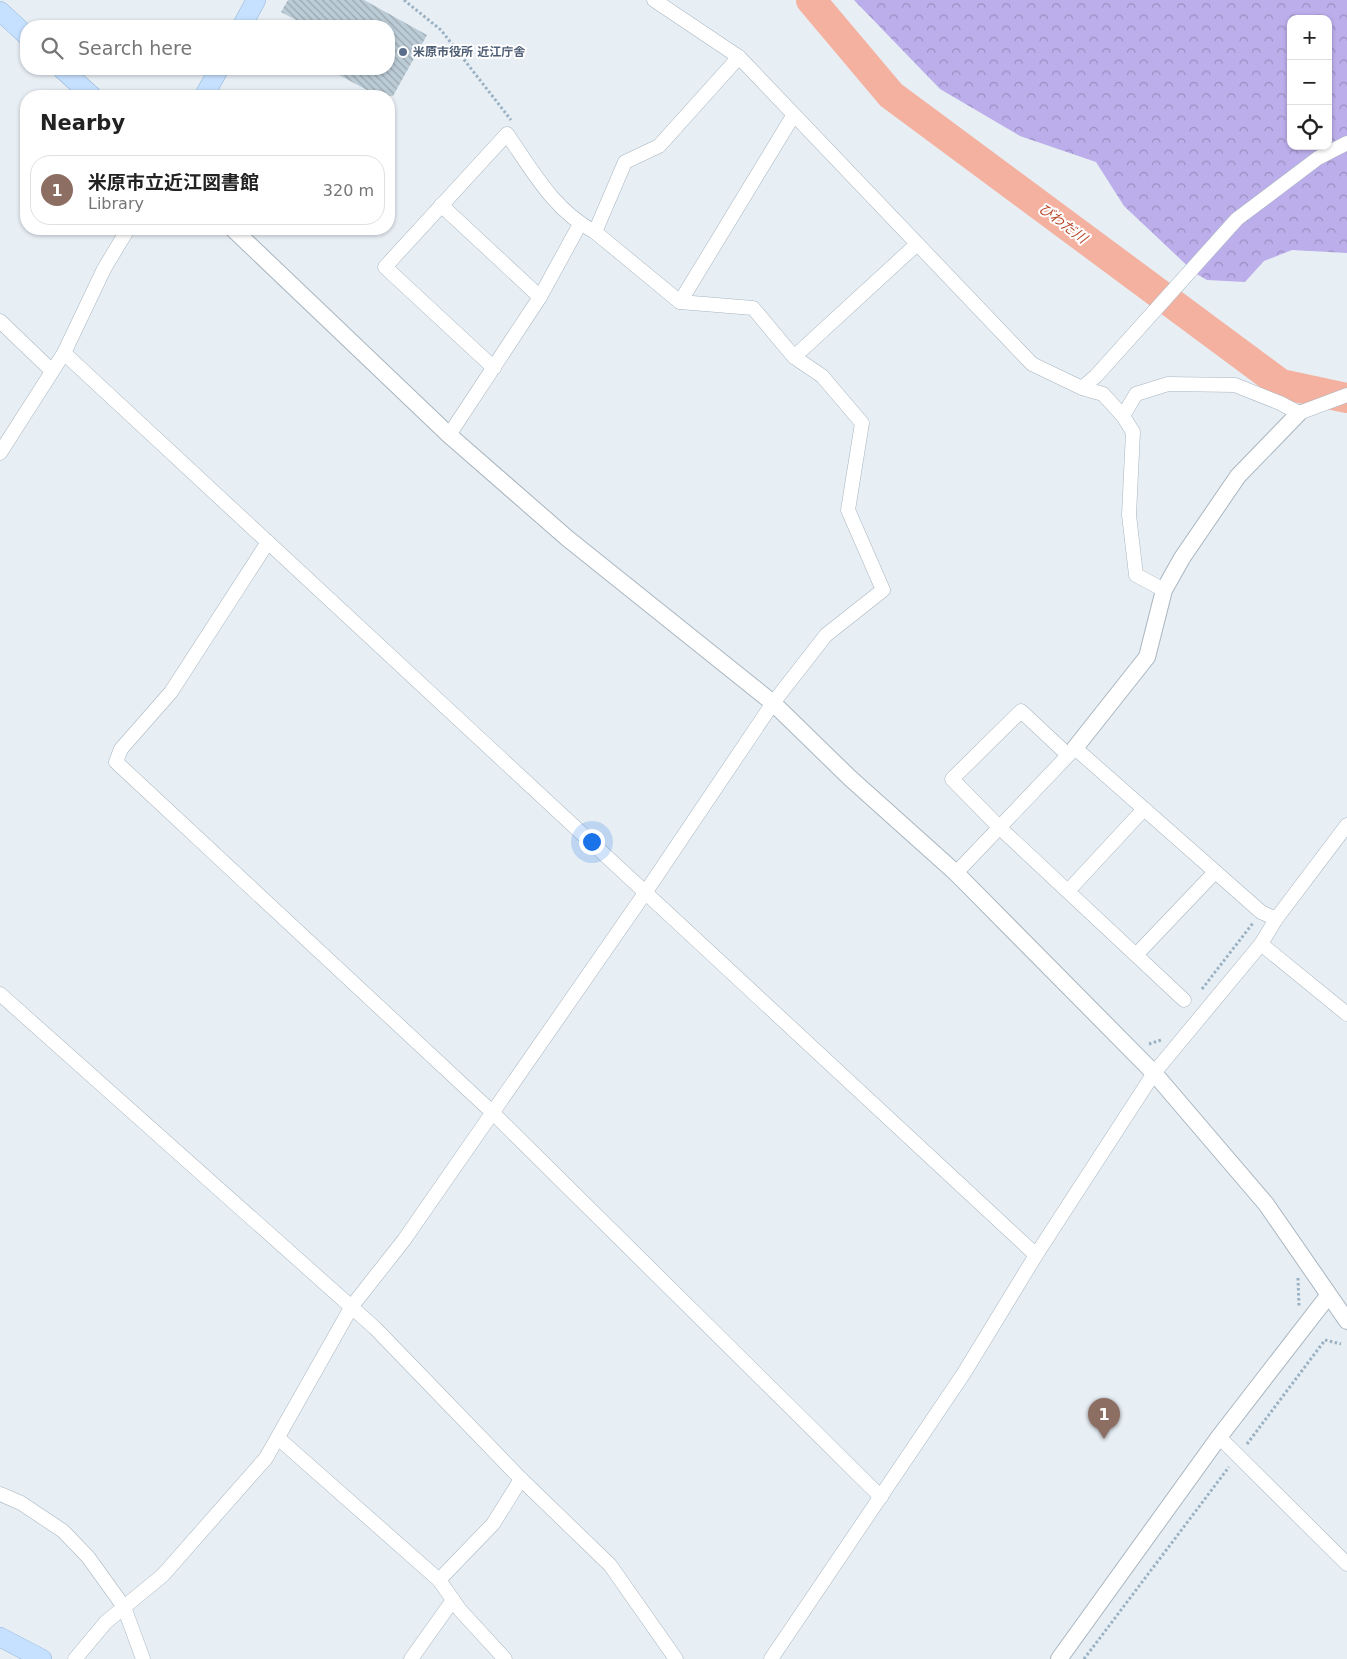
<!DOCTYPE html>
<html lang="en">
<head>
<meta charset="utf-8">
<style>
  :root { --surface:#fff; --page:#f6f6f6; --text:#222; --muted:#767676; --line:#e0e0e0; --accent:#db2777 }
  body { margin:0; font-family:"DejaVu Sans","Noto Sans JP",sans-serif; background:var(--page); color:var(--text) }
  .controls { position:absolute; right:15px; top:15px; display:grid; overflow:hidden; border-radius:10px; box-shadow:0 1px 4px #0004 }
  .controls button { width:45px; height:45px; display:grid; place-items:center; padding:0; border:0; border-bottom:1px solid var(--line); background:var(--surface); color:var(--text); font:25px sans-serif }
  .you { position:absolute; left:591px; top:841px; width:18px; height:18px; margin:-12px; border:4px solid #fff; border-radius:50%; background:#1a73e8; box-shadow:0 0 0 8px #1a73e833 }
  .badge { display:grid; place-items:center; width:32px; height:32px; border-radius:50%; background:var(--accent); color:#fff; font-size:16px; font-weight:700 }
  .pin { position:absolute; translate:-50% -41px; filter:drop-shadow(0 1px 2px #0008) }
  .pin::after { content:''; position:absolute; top:26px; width:18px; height:15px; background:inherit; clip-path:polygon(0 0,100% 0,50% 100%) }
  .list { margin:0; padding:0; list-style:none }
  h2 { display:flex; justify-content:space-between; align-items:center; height:65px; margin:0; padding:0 20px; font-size:21px }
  h2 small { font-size:16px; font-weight:400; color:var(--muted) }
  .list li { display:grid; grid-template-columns:32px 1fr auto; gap:15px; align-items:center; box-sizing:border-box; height:70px; margin:0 10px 10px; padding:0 10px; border:1px solid var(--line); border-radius:20px }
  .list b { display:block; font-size:19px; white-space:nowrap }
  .list p { margin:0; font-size:16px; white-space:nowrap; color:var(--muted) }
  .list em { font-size:16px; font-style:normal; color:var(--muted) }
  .icon { flex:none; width:28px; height:28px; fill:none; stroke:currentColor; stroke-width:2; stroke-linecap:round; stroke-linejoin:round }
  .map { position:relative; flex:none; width:1347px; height:1659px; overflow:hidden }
  .search { position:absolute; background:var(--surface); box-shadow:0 1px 4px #0004; left:20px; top:20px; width:375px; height:55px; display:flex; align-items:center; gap:12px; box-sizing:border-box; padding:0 18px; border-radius:20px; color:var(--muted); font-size:19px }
  .panel { position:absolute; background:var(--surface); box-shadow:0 1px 4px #0004; left:20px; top:90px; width:375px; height:145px; border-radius:20px }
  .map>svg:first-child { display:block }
  .forest { fill:url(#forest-crowns); fill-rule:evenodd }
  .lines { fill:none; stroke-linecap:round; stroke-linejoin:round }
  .river { stroke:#f4b1a0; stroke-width:30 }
  .building { fill:url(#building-back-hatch) }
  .minor-casing { stroke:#a9b6c0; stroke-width:15 }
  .tertiary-casing { stroke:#a9b6c0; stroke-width:18 }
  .secondary-casing { stroke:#94b4d7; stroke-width:20 }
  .path { stroke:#99b1c3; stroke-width:3; stroke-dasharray:2.5 2.5; stroke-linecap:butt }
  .minor { stroke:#fff; stroke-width:14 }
  .tertiary { stroke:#fff; stroke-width:16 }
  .secondary { stroke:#c6e0ff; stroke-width:19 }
  .service-dot { fill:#5c6f8a; stroke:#fff; stroke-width:2 }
  .labels { text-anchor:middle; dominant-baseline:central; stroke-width:4; stroke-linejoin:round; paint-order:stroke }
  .service-label { font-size:12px; font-weight:bold; fill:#4e5e75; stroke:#fff; text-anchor:start }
  .water-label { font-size:14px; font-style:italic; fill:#b94729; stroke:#fff }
</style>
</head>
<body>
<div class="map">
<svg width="1347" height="1659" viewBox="0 0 1347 1659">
  <defs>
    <pattern id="forest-crowns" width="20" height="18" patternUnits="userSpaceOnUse" patternTransform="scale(1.25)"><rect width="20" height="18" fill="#bcaeeb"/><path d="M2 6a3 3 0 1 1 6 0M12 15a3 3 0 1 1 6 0" fill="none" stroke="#9a8fc0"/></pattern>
    <pattern id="building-back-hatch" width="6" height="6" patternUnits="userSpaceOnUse" patternTransform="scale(1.25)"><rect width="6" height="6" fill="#bcccd7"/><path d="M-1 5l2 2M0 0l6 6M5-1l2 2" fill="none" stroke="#9aa7b0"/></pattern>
  </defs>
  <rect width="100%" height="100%" fill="#e7eef4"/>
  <!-- forest -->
  <path class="forest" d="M854,0H1347V253L1292,250L1264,261L1245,282L1207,280L1195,273L1124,206L1096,162L1020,136L940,89ZM1291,19H1328V146H1291Z"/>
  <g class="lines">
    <!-- river -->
    <path class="river" d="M811,0L891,95L1281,384L1347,398"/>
  </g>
  <!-- building -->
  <path class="building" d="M288,0H364L427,35L393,96H378L328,69H389V26H307L281,12Z"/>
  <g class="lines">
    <!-- minor casing -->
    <g class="minor-casing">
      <g id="minor">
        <path d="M654,0L739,57L1032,364L1082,388L1103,394L1123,416L1133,432L1129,515L1136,575L1164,590"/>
        <path d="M441,205L540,297"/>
        <path d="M595,232L625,162L659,146L739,57"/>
        <path d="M680,302L793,116"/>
        <path d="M0,321L52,371"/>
        <path d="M64,353L1036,1255L1154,1073L1261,944L1347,1014"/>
        <path d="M794,357L917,244"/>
        <path d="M1082,388L1096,376L1237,219L1318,158L1347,143"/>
        <path d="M1123,416L1136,394L1168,384L1235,385L1280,403L1299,413L1347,395"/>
        <path d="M449,435L540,297L580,224"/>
        <path d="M0,453L64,353L104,269L128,229"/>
        <path d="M268,542L171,692L121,749L116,762L492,1112L881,1497"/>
        <path d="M1068,755L1021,711L952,779L999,827L1184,1000"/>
        <path d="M956,873L1075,748L1261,912L1276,919L1261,944"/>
        <path d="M1068,891L1144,809"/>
        <path d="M1276,919L1347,825"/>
        <path d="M1136,955L1215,872"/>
        <path d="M0,994L375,1328L521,1479L610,1565L676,1659"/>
        <path d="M1219,1437L1347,1564"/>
        <path d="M278,1438L439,1580"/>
        <path d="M0,1494L21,1503L63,1531L88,1557L124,1607L143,1659"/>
        <path d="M75,1659L106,1622L163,1575L266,1458L352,1306L404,1240L645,893L773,703L826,635L883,590L848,510L862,423L822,376L794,357L753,308L680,302L595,232C554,211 532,170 507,134L385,267L494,368"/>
        <path d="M411,1659L453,1600"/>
        <path d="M505,1659L460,1610L439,1580L493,1524L521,1479"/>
        <path d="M771,1659L964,1373L1036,1255"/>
      </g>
    </g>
    <!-- tertiary casing -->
    <g class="tertiary-casing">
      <g id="tertiary">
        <path d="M233,229L449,435L567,538L773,703L850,778L956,873L1154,1073L1266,1204L1347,1321"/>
        <path d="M1075,748L1147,657L1164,590L1182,558L1238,476L1299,413"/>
        <path d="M1059,1659L1219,1437L1328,1296"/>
      </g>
    </g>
    <!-- secondary casing -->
    <g class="secondary-casing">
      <g id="secondary">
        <path d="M0,11L26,35"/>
        <path d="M242,26L256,0"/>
        <path d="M62,69L92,96"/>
        <path d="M204,96L219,69"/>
        <path d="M0,1637L42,1659"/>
      </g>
    </g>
    <!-- path -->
    <g class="path">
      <path d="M404,0L441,30L511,120"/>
      <path d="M1202,989L1253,923"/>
      <path d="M1149,1044L1161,1040"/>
      <path d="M1298,1278L1299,1307"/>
      <path d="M1247,1444L1325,1340L1341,1344"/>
      <path d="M1084,1659L1229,1467"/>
    </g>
    <!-- minor -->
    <use href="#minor" class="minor"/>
    <!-- tertiary -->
    <use href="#tertiary" class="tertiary"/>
    <!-- secondary -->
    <use href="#secondary" class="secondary"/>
  </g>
  <!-- markers -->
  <circle class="service-dot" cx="403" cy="52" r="5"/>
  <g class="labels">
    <!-- service labels -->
    <g class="service-label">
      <text x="413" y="52">米原市役所 近江庁舎</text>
    </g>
    <!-- water labels -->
    <g class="water-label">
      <text transform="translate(1063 223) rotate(37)">びわだ川</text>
    </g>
  </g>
</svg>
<div class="controls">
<button>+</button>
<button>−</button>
<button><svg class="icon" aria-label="locate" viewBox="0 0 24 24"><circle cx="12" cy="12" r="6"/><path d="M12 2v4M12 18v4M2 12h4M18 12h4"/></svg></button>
</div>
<div class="you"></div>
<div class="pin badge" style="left:1104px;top:1439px;background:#8d6e63">1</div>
<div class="search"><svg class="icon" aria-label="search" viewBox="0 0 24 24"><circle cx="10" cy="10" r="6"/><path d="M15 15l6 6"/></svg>Search here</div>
<section class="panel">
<h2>Nearby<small></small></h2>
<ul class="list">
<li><span class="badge" style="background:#8d6e63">1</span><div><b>米原市立近江図書館</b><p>Library</p></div><em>320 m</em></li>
</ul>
</section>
</div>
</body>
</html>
